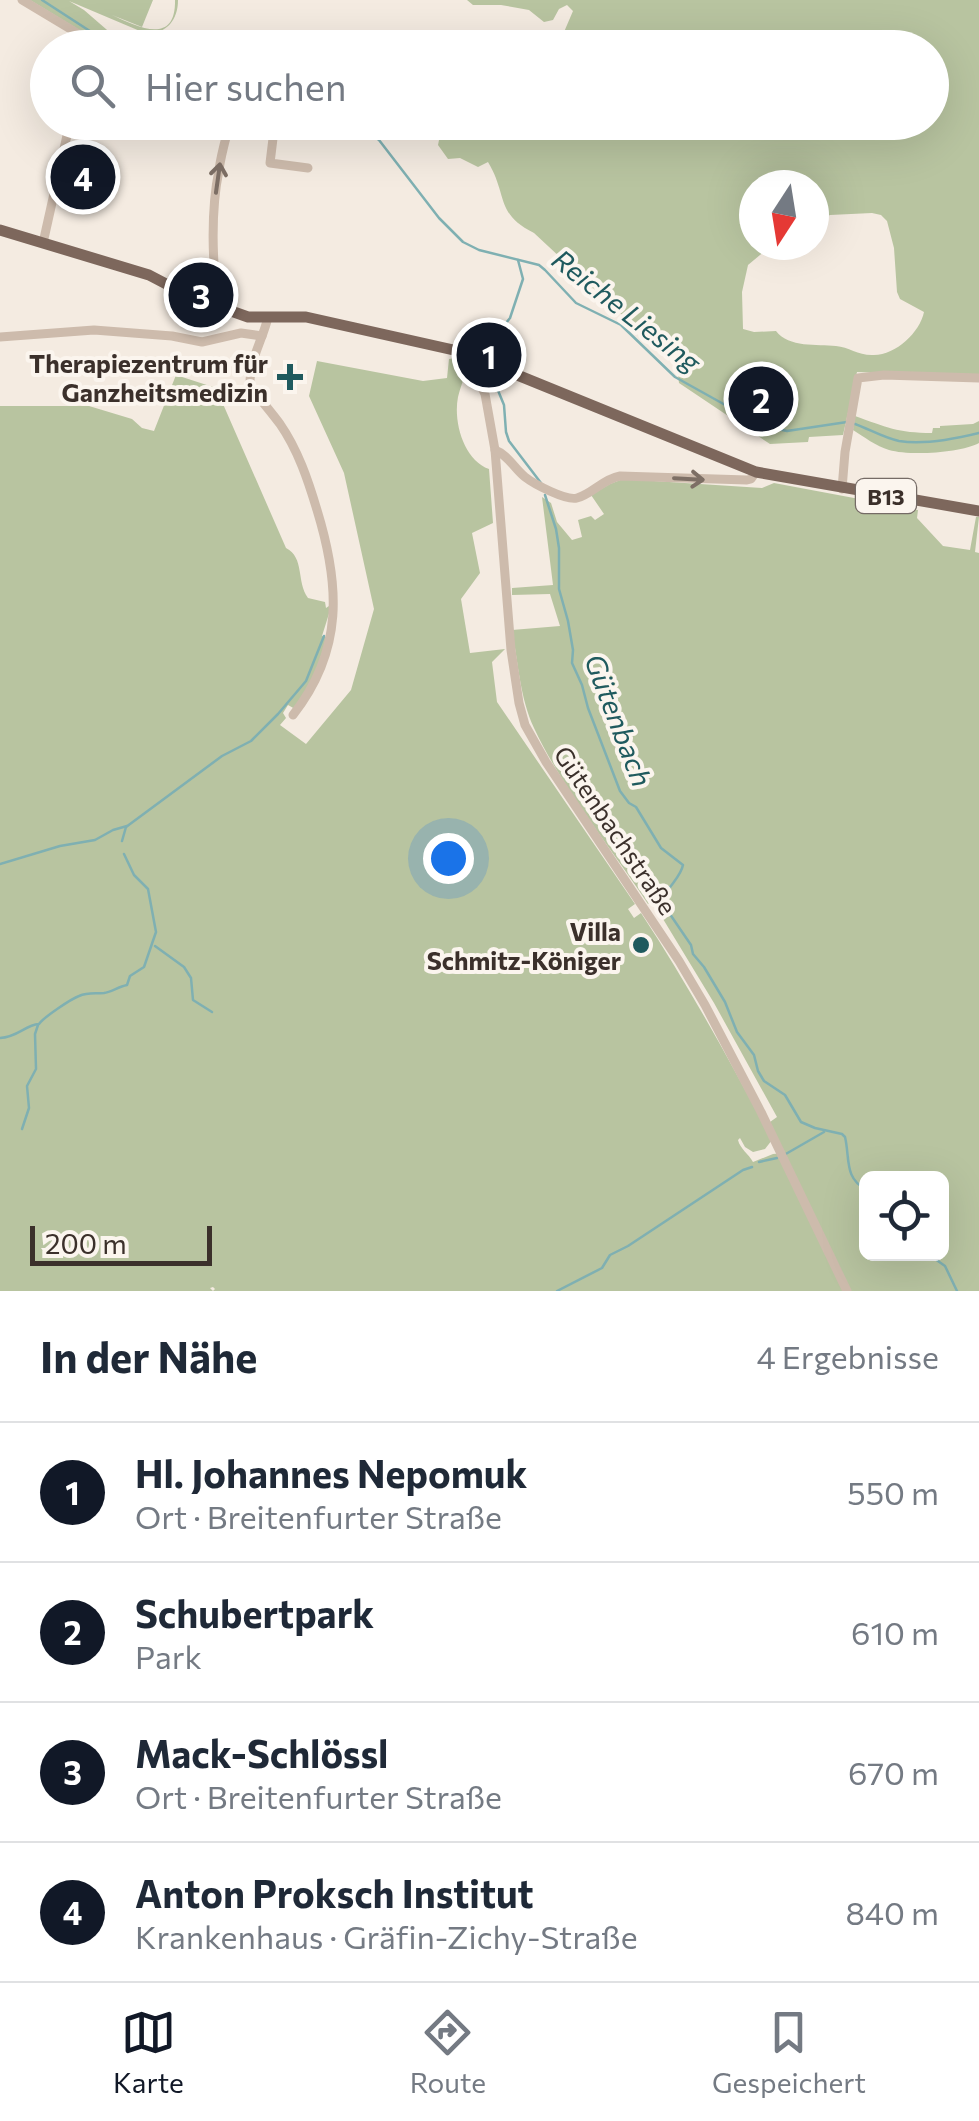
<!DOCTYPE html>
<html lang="de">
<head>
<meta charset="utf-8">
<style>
  :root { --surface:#fff; --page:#f6f6f7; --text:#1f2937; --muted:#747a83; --line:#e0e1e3; --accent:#111827 }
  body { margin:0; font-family:Commissioner,sans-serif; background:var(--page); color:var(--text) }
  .controls { position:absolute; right:30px; bottom:30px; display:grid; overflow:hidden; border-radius:15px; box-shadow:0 10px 40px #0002 }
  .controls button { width:90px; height:90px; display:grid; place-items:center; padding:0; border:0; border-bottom:2px solid var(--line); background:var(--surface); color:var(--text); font:50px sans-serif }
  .compass { position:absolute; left:739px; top:170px; width:90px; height:90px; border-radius:50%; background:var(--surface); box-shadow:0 10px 40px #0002; rotate:192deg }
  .scale { position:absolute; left:30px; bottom:25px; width:182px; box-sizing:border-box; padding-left:10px; border:5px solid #3b302b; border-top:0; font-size:28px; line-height:35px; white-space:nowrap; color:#3b302b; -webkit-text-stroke:8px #fbf5ee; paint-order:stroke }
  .you { position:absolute; left:448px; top:858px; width:35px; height:35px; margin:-25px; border:8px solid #fff; border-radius:50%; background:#1a73e8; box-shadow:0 0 0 15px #1a73e833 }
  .badge { display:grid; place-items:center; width:65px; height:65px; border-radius:50%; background:var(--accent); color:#fff; font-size:32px; font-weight:700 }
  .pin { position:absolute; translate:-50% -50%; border:5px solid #fff; box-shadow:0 2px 10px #0006 }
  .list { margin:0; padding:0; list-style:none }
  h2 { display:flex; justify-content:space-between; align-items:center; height:130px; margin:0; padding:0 40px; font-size:42px }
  h2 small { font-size:32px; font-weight:400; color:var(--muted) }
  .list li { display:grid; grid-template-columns:65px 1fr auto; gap:30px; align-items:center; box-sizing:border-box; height:140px; padding:0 40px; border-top:2px solid var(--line) }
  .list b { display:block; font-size:38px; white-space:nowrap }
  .list p { margin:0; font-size:32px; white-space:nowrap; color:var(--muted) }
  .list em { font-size:32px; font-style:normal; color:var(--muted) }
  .icon { flex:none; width:55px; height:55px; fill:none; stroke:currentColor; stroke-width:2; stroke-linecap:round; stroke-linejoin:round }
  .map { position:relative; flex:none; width:979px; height:1291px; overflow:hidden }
  .search { position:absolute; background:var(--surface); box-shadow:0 10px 40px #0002; left:30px; right:30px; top:30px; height:110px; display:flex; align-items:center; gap:25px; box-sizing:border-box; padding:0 35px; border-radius:55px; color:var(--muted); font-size:38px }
  .sheet { height:690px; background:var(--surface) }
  nav { display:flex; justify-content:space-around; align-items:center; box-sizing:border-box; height:140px; border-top:2px solid var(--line); background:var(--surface); font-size:28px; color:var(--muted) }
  nav a { display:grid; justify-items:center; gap:5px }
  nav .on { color:var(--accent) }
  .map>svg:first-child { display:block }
  .green { fill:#b8c4a0; fill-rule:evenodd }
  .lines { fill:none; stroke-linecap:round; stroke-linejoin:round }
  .stream { stroke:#7fb0b2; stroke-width:2.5 }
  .minor { stroke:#cdbbac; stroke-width:9 }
  .major { stroke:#7d675c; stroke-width:11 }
  .oneway { stroke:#7d6f65 }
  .poi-dot { fill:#1f5a5e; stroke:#fbf5ee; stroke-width:4 }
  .labels { text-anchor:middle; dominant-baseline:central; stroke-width:8; stroke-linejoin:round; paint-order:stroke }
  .shield { fill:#fbf5ee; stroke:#756b66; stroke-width:2.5 }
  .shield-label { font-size:22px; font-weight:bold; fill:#3b302b }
  .poi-label { font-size:25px; font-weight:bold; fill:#3b302b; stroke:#fbf5ee; text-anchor:end }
  .street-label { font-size:25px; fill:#3b302b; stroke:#fbf5ee }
  .water-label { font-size:28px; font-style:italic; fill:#1f5a5e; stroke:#fbf5ee }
</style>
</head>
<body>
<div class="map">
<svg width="979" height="1291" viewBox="0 0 979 1291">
  <rect width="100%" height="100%" fill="#f4ebe1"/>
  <!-- green -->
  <g class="green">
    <path d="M30,0H153L142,27L112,15C136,26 176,47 175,0H178C178,20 167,33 147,34L69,1L84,10L114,36L147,40L160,47L109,48Z"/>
    <path d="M467,0H979V376L857,372L843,435L809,437L808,442L770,444L679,383L677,366L534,233C495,214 508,195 488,162L478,167L460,158L448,159L438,145L441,130L439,126L430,123L932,122V48L549,47L554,40L561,39L573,11L567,5L559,9L553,20L544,22L529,10L501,5H473ZM754,185H814V223L830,215L872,213L881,215L887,221L894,248L897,292L900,299L924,312C920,332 896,355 874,355C859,356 849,347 836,346C817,344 789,348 776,331L754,332L743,329L742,292L748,265L772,245H754Z"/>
    <path d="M455,358L466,373C463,380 460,389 458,397C453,422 464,460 489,469L493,523L472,533L480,573L461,599L470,653L505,649L492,662L497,702L635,904L628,909L634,918L641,913C689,986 731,1063 772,1140L765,1149L753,1152L745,1147L740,1138L738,1140C740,1149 749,1154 753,1162L773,1154L784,1153L770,1122L777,1117L714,1003L660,914L657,900L648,904C611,848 562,788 534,728C520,698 518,662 512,630L560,626L550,594L512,595V588L553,585L542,497L551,503L557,522L572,540L582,537L578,520L591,516L595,520L604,514L591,495L610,484L623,479L762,488L774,483L918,510L917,518L943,546L970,550L976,517H979L975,552L979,553V1291H213L215,1289L213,1287L210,1288L213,1291H0V406H89L132,419L142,428L154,431L176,375L216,388L286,548C305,558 296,581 308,598L325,602L326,608L332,604L322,636L327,637L313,681L295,709L288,705L283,713L286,718L280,725L306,744L351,690L374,609L344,473L309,396L317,361L423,381L447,378L449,359ZM866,1178H942V1254H866Z"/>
    <path d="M855,416C886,427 898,433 932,433L933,428H940V426L973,424L979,421V443C961,453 910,456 889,450C876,446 864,437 853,430Z"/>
  </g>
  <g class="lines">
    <!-- stream -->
    <g class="stream">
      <path d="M42,0L116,48"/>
      <path d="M352,122L379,140L439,218L463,242L479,250L539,265L545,270L576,303L621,325L675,377L763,426L787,431L847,422"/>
      <path d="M479,356L477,346L479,339L502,328L510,318L523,279L518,260"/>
      <path d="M484,368L497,388L504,405L506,432L509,441L541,483"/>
      <path d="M855,424C869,429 884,438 899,441C924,445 955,439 979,433"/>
      <path d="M545,495L556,529L559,548V589L568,621L573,650L572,663L582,685L588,708L620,791L629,803L636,807L661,848L683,865C680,880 664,888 663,904L691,945L693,954L704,967L725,1002L737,1032L754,1055L758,1071L764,1081L785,1095L801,1122L815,1128L842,1134L845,1137C850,1157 844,1179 866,1189"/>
      <path d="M122,841L126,827L222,756L251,741L278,714L306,681L324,636"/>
      <path d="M0,864L60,846L95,840L113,830L127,826"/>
      <path d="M155,946L184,967L191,978L193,1000L212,1012"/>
      <path d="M0,1038C18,1037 25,1025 39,1024C44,1017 71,999 79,996C88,992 95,994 104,993C111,992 118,987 127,985L130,976L144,967L156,932L148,889L134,875L124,854"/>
      <path d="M22,1129L29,1108L27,1086L36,1069L35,1034L38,1025"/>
      <path d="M784,1155L824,1132"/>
      <path d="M759,1162L777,1158"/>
      <path d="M928,1254L945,1266L957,1291"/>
      <path d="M557,1291L602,1268L610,1255L628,1246L743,1170L752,1167"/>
    </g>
    <!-- minor -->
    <g class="minor">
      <path d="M22,0L102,48"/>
      <path d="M275,122L270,163L308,168"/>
      <path d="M43,243L70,122"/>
      <path d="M217,306C213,261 210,214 219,170C221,154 226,138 230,122"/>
      <path d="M268,317C263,340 246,366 251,388C261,400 271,412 280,424C298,450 308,480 317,510C340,585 344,650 293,715"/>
      <path d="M0,337L94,330L172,336L202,342L241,333L262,336"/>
      <path d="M467,355L485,394L495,450L511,650L519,703L525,725L546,762L679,961L705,1005L761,1112L847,1291"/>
      <path d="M495,450C508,455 514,468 525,477C534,484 566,501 577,498C592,494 603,479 620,476L747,480L751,479L756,472"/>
      <path d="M842,489L845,452L858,378L884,375L979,378"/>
    </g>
    <!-- major -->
    <g class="major">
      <path d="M0,230L149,275L191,297"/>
      <path d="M193,302L217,306L248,317H306L458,351L756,472L979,511"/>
    </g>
  </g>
  <!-- one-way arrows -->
  <defs><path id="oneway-shaft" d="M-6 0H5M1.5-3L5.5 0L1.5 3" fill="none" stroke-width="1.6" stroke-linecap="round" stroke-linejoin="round" transform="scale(2.5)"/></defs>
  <g class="oneway">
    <use href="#oneway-shaft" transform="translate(218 178) rotate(-82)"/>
    <use href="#oneway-shaft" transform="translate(689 479) rotate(3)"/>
  </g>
  <!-- markers -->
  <g class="poi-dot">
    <path d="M285 362h10v10h10v10h-10v10h-10v-10h-10v-10h10z"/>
    <circle cx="641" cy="945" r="10"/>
  </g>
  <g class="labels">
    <!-- shield labels -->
    <rect class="shield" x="856" y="479" width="60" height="34" rx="8"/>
    <g class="shield-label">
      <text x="886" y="496">B13</text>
    </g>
    <!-- poi labels -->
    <g class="poi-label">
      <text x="268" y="363">Therapiezentrum für<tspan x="268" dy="29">Ganzheitsmedizin</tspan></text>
      <text x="621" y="931">Villa<tspan x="621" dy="29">Schmitz-Königer</tspan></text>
    </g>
    <!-- street labels -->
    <g class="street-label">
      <text transform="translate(616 830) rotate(56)">Gütenbachstraße</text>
    </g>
    <!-- water labels -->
    <g class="water-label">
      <text transform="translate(627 310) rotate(38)">Reiche Liesing</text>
      <text transform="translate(619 720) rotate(69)">Gütenbach</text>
    </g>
  </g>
</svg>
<div class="controls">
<button><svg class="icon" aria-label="locate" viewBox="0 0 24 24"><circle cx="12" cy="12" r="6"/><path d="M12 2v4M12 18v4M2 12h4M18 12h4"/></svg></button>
</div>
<svg class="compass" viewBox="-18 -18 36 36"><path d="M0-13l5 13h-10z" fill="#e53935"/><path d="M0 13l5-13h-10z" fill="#747a83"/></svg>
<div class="scale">200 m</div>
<div class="you"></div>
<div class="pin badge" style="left:489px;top:355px">1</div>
<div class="pin badge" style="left:761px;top:399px">2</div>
<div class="pin badge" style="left:201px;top:295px">3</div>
<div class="pin badge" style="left:83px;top:177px">4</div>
<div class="search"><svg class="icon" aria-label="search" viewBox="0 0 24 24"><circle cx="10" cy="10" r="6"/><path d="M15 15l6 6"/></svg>Hier suchen</div>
</div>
<section class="sheet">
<h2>In der Nähe<small>4 Ergebnisse</small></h2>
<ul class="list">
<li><span class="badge">1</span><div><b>Hl. Johannes Nepomuk</b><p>Ort · Breitenfurter Straße</p></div><em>550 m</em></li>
<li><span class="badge">2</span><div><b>Schubertpark</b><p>Park</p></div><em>610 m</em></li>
<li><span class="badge">3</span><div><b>Mack-Schlössl</b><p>Ort · Breitenfurter Straße</p></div><em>670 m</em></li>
<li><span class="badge">4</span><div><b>Anton Proksch Institut</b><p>Krankenhaus · Gräfin-Zichy-Straße</p></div><em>840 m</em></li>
</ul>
</section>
<nav>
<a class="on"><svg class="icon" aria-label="map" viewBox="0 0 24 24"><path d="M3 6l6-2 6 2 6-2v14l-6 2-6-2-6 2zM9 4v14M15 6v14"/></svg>Karte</a>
<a><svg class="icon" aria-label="directions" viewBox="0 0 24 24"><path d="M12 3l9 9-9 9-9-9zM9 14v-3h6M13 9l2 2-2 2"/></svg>Route</a>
<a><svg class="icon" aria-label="saved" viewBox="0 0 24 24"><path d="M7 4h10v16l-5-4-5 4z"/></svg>Gespeichert</a>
</nav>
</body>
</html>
